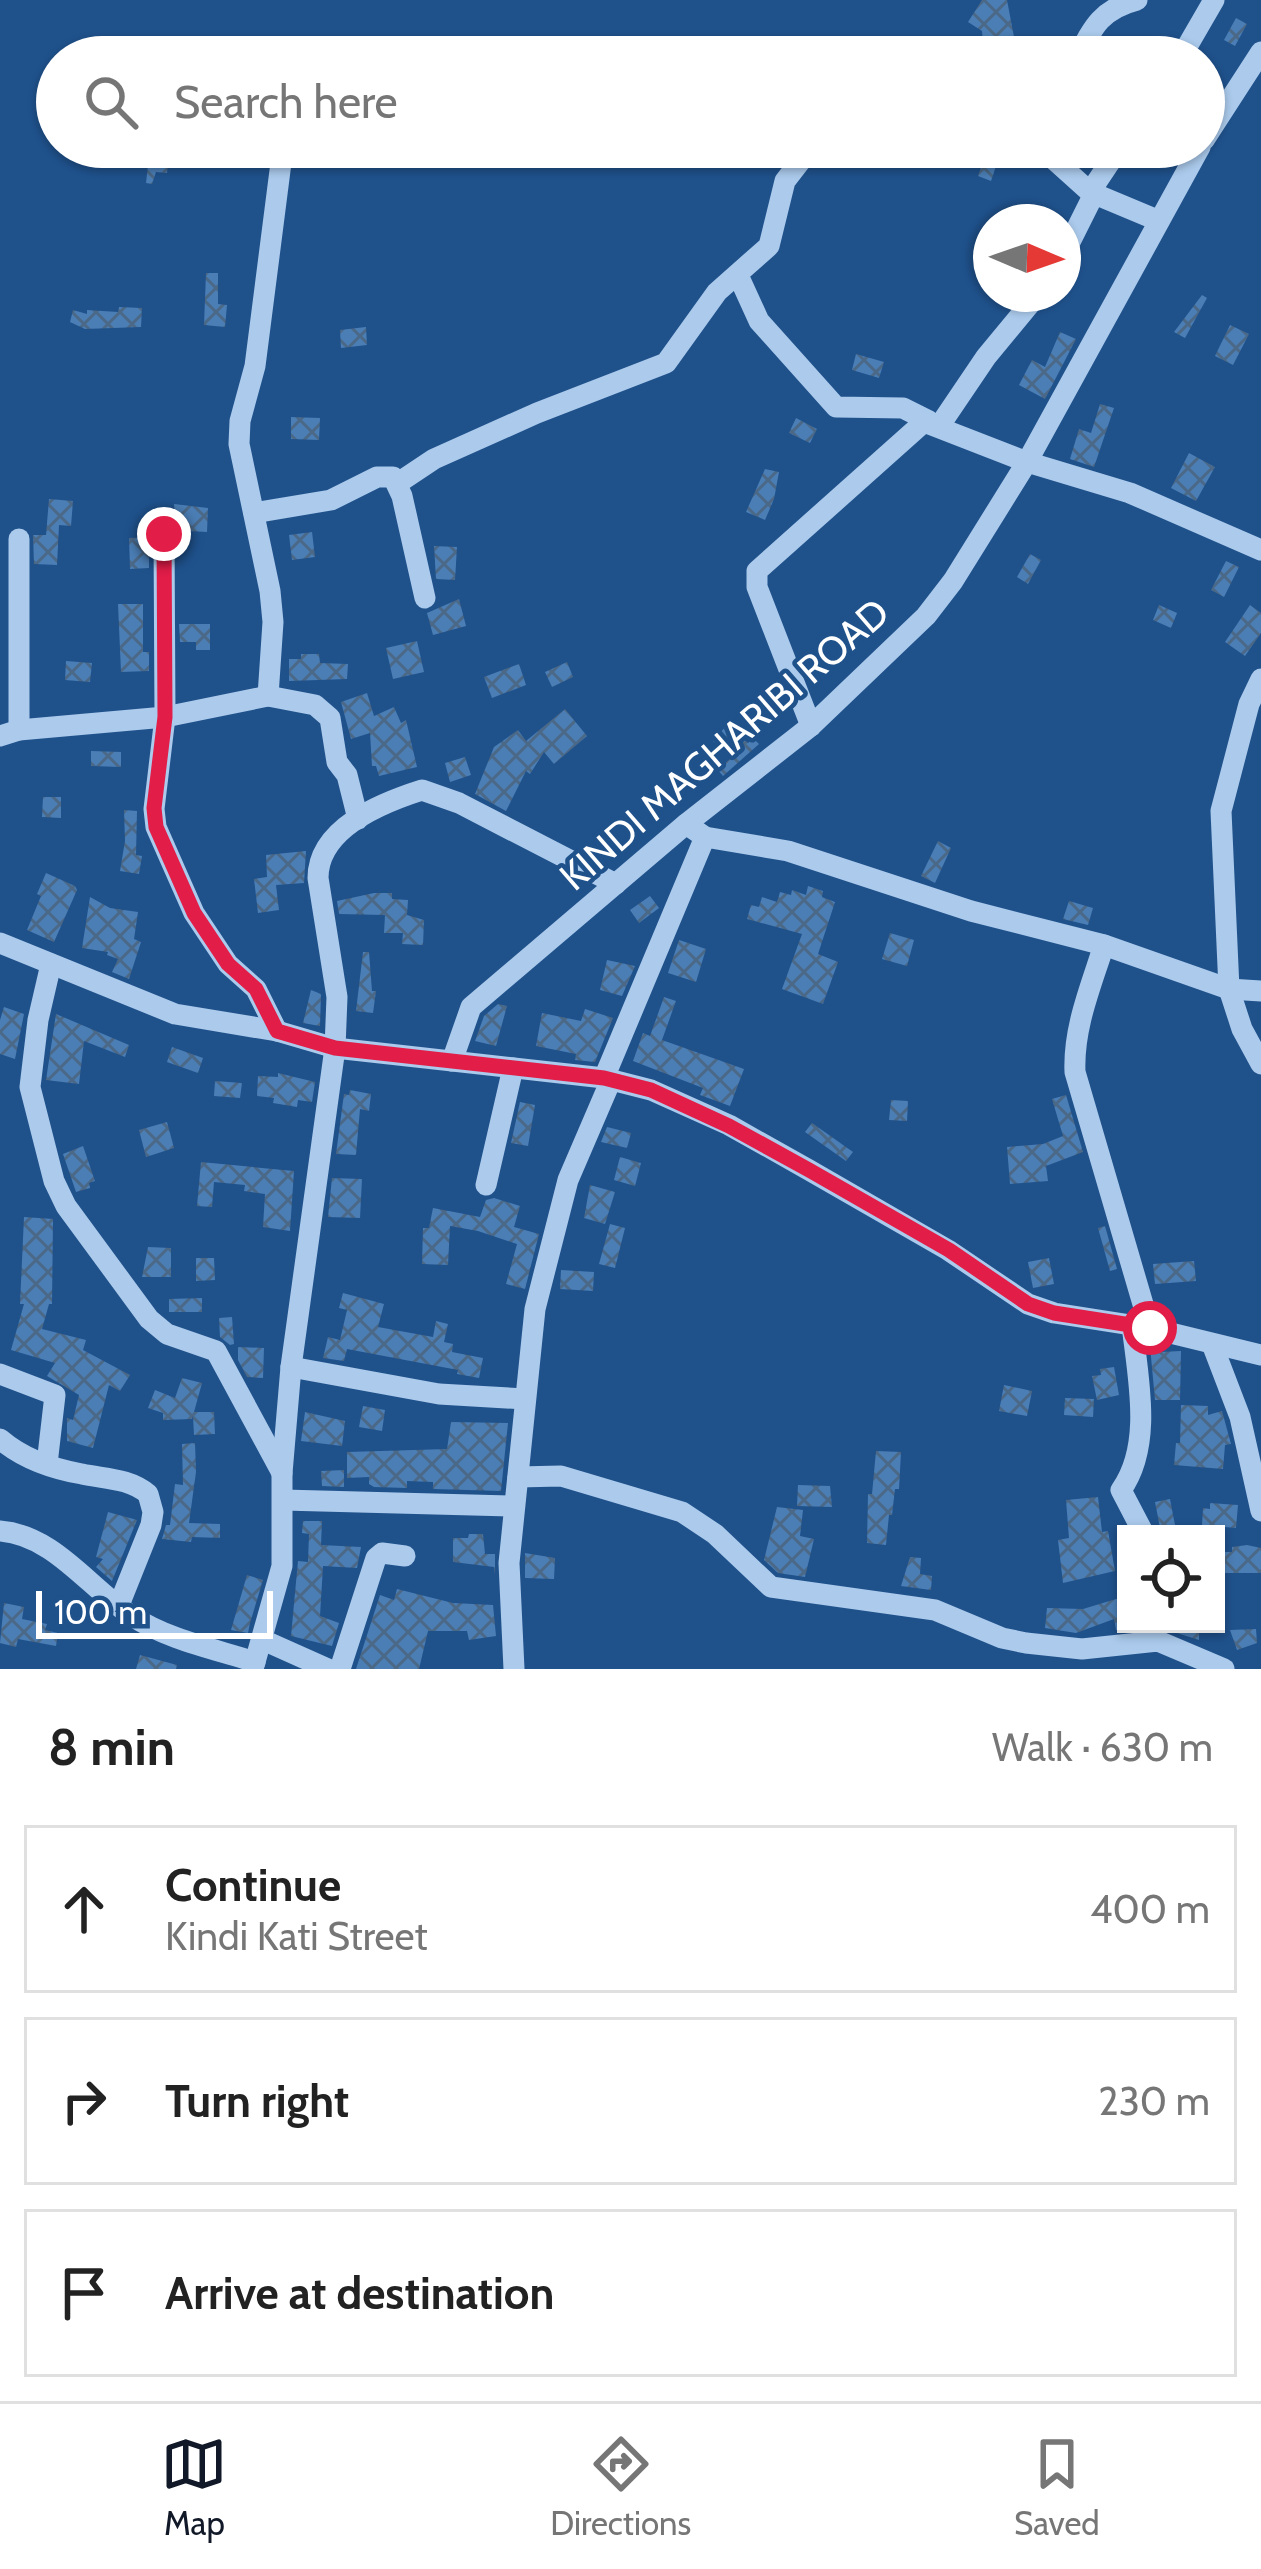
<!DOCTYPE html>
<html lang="en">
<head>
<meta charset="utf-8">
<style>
  :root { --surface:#fff; --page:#f2f2f2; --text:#222; --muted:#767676; --line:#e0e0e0; --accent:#111827 }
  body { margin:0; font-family:Cabin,sans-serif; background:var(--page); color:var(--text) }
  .controls { position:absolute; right:36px; bottom:36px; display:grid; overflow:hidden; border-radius:0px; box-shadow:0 3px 9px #0004 }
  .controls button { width:108px; height:108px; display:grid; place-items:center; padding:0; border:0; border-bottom:3px solid var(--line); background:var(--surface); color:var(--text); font:60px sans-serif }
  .compass { position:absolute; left:973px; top:204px; width:108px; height:108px; border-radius:50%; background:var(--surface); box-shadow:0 3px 9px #0004; rotate:92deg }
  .scale { position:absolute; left:36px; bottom:30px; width:237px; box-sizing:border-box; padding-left:12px; border:6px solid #fff; border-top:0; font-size:33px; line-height:42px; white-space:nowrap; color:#fff; -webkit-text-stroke:9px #1f518b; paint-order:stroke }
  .stop { position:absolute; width:36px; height:36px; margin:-27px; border:9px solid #e11d48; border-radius:50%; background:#fff }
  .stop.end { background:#e11d48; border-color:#fff; box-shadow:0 3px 12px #0008 }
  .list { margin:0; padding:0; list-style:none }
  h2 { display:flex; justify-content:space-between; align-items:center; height:156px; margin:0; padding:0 48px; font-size:51px }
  h2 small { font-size:39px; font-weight:400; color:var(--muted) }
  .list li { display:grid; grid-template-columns:78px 1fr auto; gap:36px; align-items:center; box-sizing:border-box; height:168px; margin:0 24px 24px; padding:0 24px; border:3px solid var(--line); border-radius:0px }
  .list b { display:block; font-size:45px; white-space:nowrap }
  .list p { margin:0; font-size:39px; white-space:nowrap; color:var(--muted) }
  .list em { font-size:39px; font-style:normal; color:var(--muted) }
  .icon { flex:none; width:66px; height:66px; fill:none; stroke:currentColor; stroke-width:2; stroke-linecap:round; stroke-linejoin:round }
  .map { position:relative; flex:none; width:1261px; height:1669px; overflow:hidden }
  .search { position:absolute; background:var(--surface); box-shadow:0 3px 9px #0004; left:36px; right:36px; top:36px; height:132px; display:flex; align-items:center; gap:30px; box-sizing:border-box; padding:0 42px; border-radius:66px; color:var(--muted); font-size:45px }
  .sheet { height:732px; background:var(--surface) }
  nav { display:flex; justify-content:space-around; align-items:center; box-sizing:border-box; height:168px; border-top:3px solid var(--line); background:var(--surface); font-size:33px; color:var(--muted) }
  nav a { display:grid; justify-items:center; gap:6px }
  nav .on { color:var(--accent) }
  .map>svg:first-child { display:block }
  .building { fill:url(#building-cross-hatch) }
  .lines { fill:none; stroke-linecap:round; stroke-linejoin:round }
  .minor { stroke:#abcaec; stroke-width:21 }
  .route { stroke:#e11d48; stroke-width:15 }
  .labels { text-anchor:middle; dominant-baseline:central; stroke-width:9; stroke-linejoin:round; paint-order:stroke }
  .street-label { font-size:39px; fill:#fff; stroke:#1f518b }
</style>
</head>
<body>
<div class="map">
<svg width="1261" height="1669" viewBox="0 0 1261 1669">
  <defs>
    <pattern id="building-cross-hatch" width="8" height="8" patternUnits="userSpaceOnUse" patternTransform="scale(3)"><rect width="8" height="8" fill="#4b7eb5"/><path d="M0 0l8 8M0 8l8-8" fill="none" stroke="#4b6886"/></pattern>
  </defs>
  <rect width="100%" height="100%" fill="#1f518b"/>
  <!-- building -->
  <g class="building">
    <path d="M982,0H1007L1014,37L983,42L982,31L968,22Z"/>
    <path d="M1236,18L1247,24L1235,46L1224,40Z"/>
    <path d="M150,147H163L161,154L169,155L167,173L156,172L152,184L146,183Z"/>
    <path d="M985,156L998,160L991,181L978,176Z"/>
    <path d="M206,273H218V304L227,305L225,327L204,325Z"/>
    <path d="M1202,295L1207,298L1185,338L1174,332Z"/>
    <path d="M119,307L142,308L141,327L85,329L70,322L73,310L87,314V310L118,312Z"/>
    <path d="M1230,325L1249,334L1233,365L1215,356Z"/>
    <path d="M366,327L367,345L341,348L340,330Z"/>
    <path d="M1060,332L1076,339L1045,399L1019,385L1032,360L1045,367Z"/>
    <path d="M856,354L884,362L879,378L852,370Z"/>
    <path d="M1100,404L1114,408L1094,467L1070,459L1079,429L1091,433Z"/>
    <path d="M291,417L320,418L319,440L291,439Z"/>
    <path d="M796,418L817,429L810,443L789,433Z"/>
    <path d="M1189,453L1215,467L1196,501L1171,488Z"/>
    <path d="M765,469L779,472L774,499L765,520L746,512Z"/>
    <path d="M49,499L73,501L71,526L59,525L57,565L34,564L33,535H46Z"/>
    <path d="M174,504L208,508L207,532L188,531L189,526L176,525Z"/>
    <path d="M312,532L315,557L292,560L289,535Z"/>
    <path d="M149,537V568L130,569L129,538Z"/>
    <path d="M434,546L457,547L455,580L436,579Z"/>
    <path d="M1030,554L1041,560L1028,584L1017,577Z"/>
    <path d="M1226,561L1239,567L1224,597L1211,590Z"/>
    <path d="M459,599L466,626L433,635L427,613Z"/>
    <path d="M118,604H143V652H149V671L121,672Z"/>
    <path d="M1159,605L1177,613L1171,628L1153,620Z"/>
    <path d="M1250,605L1261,613V633L1245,656L1225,642Z"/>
    <path d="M179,624H210V650H196V642H180Z"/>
    <path d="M417,641L424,672L393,679L386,648Z"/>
    <path d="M301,654H319L320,663L348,664L347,679L289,681V659H301Z"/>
    <path d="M66,661L92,663L90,682L65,680Z"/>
    <path d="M567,662L573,677L552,687L545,672Z"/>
    <path d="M519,664L526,685L492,698L484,677Z"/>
    <path d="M367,693L374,716L394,707L401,723L406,720L417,767L379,776L376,766H372L370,733L351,739L341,702Z"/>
    <path d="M565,709L587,736L554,764L544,752L530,774L526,771L506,811L475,794L494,747L518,730L526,741Z"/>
    <path d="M727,725L748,743L753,738L759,744L723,776L718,770L732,757L713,741Z"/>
    <path d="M91,751L121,752V767L91,766Z"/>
    <path d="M465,757L471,775L450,782L445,763Z"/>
    <path d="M43,797H61V818L42,817Z"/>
    <path d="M124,810L137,811L136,855L142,856L139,874L120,871L125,841Z"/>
    <path d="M938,841L951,848L935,883L921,876Z"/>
    <path d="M306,851L304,883L276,885L279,910L258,913L254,879L267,877L266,855Z"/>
    <path d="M46,873L75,886L77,890L54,942L27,930L41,896L37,894Z"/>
    <path d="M808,886L823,891L822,897L835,902L818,954L838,962L823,1004L782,989L802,934L747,919L751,905L759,907L762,897L777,902L780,892L791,895L792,890L806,895Z"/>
    <path d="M374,893H392V899L408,900L407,915L424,920L423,945L402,944L403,933H384L385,915L339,914L337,901Z"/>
    <path d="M650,896L659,908L639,923L630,910Z"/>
    <path d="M90,897L110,908L138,912L134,939L141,942L129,979L112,972L118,959L107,955L108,952L82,948Z"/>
    <path d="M1069,901L1093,908L1088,925L1063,919Z"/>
    <path d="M890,933L914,940L907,966L882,959Z"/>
    <path d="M679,940L706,949L696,982L668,973Z"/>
    <path d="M363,952H369L372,991H376L373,1013L356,1011Z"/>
    <path d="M607,960L635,966L622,996L600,990Z"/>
    <path d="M311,990L321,994L320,1026L303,1023Z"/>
    <path d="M664,997L676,1001L662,1040L744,1069L730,1106L700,1095L703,1088L633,1061L643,1033L650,1036Z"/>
    <path d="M498,1004L507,1006L496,1046L475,1041L484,1016Z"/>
    <path d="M4,1007L24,1014L15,1059L0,1054V1020Z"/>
    <path d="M585,1009L613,1018L595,1062L575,1060L576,1054L536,1046L542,1013L581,1021Z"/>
    <path d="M56,1014L129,1045L125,1057L84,1041L79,1084L46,1080Z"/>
    <path d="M172,1047L203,1058L198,1073L167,1062Z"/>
    <path d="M278,1073L315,1082L312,1102L298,1100L297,1107L273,1103L274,1098L257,1096L258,1076L278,1077Z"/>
    <path d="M215,1081L242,1083L240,1098L214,1096Z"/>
    <path d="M350,1090L371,1094L369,1111L360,1109L356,1155L336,1154L344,1094L349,1095Z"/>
    <path d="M1066,1095L1083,1152L1046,1166L1048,1181L1010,1184L1007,1147L1043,1144L1063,1136L1052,1099Z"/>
    <path d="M891,1100L908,1101L907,1121L889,1120Z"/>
    <path d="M520,1102L535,1105L528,1146L511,1143Z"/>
    <path d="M167,1122L174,1148L146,1157L139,1130Z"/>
    <path d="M812,1123L853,1152L846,1161L805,1132Z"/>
    <path d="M607,1127L631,1133L627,1148L601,1142Z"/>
    <path d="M83,1146L95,1181L89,1183L90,1188L76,1192L63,1154Z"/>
    <path d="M620,1157L641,1163L635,1186L614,1180Z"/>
    <path d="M201,1162L294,1171L290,1231L263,1227L265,1194L244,1191L245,1185L214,1182L212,1207L197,1206Z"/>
    <path d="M332,1178L362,1179L360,1218L328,1217Z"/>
    <path d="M590,1185L615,1192L605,1224L584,1218Z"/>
    <path d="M494,1198L520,1206L514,1227L539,1234L525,1289L506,1284L517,1244L478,1231L450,1226L448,1265L422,1264L423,1228H429L433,1208L480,1217L486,1200Z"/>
    <path d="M24,1217L53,1219L52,1304H49L42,1329L86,1340L83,1350L130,1375L120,1391L109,1385L93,1448L67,1441V1418L73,1420L79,1395L47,1376L55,1363L11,1350L24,1304H20Z"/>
    <path d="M610,1224L625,1228L615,1268L599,1264Z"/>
    <path d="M1105,1226L1117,1269L1110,1271L1098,1228Z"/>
    <path d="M148,1247L171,1248V1277H142Z"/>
    <path d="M196,1258H214L215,1280L196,1281Z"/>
    <path d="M1049,1258L1054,1284L1033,1288L1028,1262Z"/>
    <path d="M1194,1261L1196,1281L1155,1284L1153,1264Z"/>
    <path d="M561,1270L594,1272L593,1291L560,1289Z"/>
    <path d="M343,1293L384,1304L378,1327L433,1337L436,1321L448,1324L444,1342L453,1344L452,1352L483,1358L479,1378L457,1374L458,1370L347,1349L344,1361L323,1358L328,1337L340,1340L347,1310L339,1308Z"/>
    <path d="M202,1298V1312H169V1299Z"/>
    <path d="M232,1317L234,1344L230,1345L220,1337L219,1318Z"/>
    <path d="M1150,1346H1160V1352L1181,1351L1180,1400H1155Z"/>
    <path d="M238,1347L264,1348L263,1378L247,1377L238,1360Z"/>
    <path d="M1114,1367L1119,1395L1097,1400L1092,1376L1101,1375L1100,1369Z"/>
    <path d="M182,1378L202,1383L194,1412H214L215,1434L194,1435L193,1416L192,1419L163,1420V1413L148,1408L155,1390L175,1398Z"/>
    <path d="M1004,1385L1032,1391L1027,1416L999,1411Z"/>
    <path d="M1065,1398L1094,1399L1093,1417L1064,1415Z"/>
    <path d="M1181,1405L1208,1406V1415L1222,1411L1231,1444L1225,1445L1223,1469L1174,1465L1176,1443H1180Z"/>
    <path d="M363,1406L385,1410L382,1431L359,1427Z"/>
    <path d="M305,1412L345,1421L342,1446L301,1441Z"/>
    <path d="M451,1422L508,1423L501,1491L433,1489V1482L407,1481V1488L374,1487L369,1484V1477L347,1478V1452L447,1449Z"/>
    <path d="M195,1443L196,1472L189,1523L220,1524V1538L192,1537L191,1542L162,1539L166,1525H170L175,1484L183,1485L182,1444Z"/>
    <path d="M876,1451L901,1452L899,1489H895L892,1515H889L886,1545L867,1543L868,1494H872Z"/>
    <path d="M344,1470V1487L322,1486L321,1471Z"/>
    <path d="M798,1485L830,1486L832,1507L797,1506Z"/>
    <path d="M1098,1497L1102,1532L1108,1531L1115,1571L1063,1583L1058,1540L1069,1538L1066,1500Z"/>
    <path d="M1170,1499L1175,1525L1160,1528L1155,1502Z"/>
    <path d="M1210,1503L1238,1505L1236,1528L1202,1525L1203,1508L1210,1509Z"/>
    <path d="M777,1507L803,1510L800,1536L814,1539L805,1577L778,1573L764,1560Z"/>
    <path d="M108,1512L137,1520L112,1581L96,1567L103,1559L96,1557Z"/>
    <path d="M303,1521H322L321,1545L361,1547L357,1568L323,1566L320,1616L339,1623L332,1646L291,1636L298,1561L308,1562L309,1534L302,1533Z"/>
    <path d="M469,1534H483L485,1554H495V1575L494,1567L453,1562V1538H468Z"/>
    <path d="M1247,1545L1261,1548V1573H1216V1552H1232V1547Z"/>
    <path d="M525,1553L555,1558L554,1579L525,1578Z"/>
    <path d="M910,1557L921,1558L920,1574L932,1576L931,1590L901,1586Z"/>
    <path d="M247,1575L263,1580L250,1623L248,1633L231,1630Z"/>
    <path d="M397,1589L453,1603L493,1605L496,1636L469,1640L467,1631H428L419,1669H356L380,1595L394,1600Z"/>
    <path d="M1126,1596V1629L1116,1630L1114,1619L1076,1633L1045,1628L1047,1608L1083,1609Z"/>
    <path d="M4,1603L24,1607L22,1619L47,1624L45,1630L58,1633L56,1646L18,1639L16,1647L0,1643Z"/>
    <path d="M1177,1624H1199V1640L1177,1633Z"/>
    <path d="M1256,1629L1257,1643L1237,1650L1230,1630Z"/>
    <path d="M140,1655L177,1665L176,1669H136Z"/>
  </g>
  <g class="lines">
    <!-- minor -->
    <g class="minor">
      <path d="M1078,57C1093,26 1102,9 1137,0"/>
      <path d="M1181,57L1214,0"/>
      <path d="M1204,140L1261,52"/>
      <path d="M1040,147L1090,192L1157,220"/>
      <path d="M1090,192L1120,147"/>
      <path d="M1063,256L1094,194"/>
      <path d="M738,275L759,321L836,407L903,408L929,421"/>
      <path d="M940,425L986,357L1038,294"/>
      <path d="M398,483L434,459L537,413L666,363L717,292L769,246L785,181L802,159L828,147"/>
      <path d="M254,513L331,500L377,477H393L402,496L425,598"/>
      <path d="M164,534L165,717L154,809L156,827L194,913L228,964L256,989L277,1031"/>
      <path d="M1261,679L1249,704L1221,811L1229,989L1242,1029L1261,1064"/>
      <path d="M268,696L273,622L270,591L239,444L240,421L255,366L283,147"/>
      <path d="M811,726L757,587V571L924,422L1027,462L1130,493L1261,550"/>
      <path d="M19,730V539"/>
      <path d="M0,736L19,730L165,717L268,696L315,705L330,718L337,762L347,775L358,819"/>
      <path d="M686,824L705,837L788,851L971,911L1104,945L1229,989L1261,991"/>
      <path d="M0,943L175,1014L277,1031L335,1048L604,1078L651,1090L729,1125L809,1170L948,1250L1028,1304L1054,1313L1150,1328L1261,1355"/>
      <path d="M1104,945C1091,986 1073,1028 1075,1072L1150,1328"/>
      <path d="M51,964L38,1020L30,1087L54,1181L66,1206L149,1319L167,1334L216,1351L282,1473"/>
      <path d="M452,1061L471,1007L686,824L811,726L926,616L953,581L1027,462L1200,147"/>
      <path d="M604,1078L705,837"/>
      <path d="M486,1185L513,1068"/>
      <path d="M1132,1325C1138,1378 1153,1445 1121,1490L1144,1534"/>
      <path d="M1212,1344L1240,1417L1261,1511"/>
      <path d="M291,1367L439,1394L525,1399"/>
      <path d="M0,1374L55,1395L47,1464"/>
      <path d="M0,1439C22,1458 53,1469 82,1474C105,1479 129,1478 148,1494L153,1512L151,1525L119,1605"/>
      <path d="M518,1477L561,1476L682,1512L715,1534L771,1587L935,1610L1002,1638L1026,1643L1082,1649L1158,1641L1224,1669"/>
      <path d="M283,1500L514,1506"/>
      <path d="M0,1531C54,1535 89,1588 132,1616C168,1640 215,1649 255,1662"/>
      <path d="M263,1640L328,1669"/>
      <path d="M253,1669L282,1566V1473L291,1367L335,1048L337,997L318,878C318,828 381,803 422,790L459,803L616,884"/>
      <path d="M340,1669L376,1558L382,1553L405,1556"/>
      <path d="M514,1669L509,1563L535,1309L568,1180L611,1080"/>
    </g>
  </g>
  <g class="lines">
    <!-- route -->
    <path class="route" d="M164,534L165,717L154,808L156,827L194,913L228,964L256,989L277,1031L335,1048L604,1078L651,1090L729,1126L809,1170L949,1250L1028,1304L1054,1313L1150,1328"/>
  </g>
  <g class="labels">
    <!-- street labels -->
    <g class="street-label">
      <text transform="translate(724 744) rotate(-41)">KINDI MAGHARIBI ROAD</text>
    </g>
  </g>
</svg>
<div class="controls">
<button><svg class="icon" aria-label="locate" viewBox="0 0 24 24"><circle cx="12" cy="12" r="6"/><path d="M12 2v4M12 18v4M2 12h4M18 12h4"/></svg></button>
</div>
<svg class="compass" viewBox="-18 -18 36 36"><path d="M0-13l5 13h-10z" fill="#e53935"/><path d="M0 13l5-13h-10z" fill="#767676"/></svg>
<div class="scale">100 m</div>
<div class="stop" style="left:1150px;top:1328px"></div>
<div class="stop end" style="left:164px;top:534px"></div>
<div class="search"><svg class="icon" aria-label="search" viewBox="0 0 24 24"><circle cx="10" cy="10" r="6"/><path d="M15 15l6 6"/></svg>Search here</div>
</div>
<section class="sheet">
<h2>8 min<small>Walk · 630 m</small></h2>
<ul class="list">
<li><svg class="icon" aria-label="ahead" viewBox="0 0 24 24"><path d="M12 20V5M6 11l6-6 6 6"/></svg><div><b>Continue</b><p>Kindi Kati Street</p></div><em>400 m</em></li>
<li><svg class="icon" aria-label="right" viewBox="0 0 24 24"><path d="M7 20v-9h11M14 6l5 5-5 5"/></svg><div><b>Turn right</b></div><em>230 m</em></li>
<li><svg class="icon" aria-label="arrive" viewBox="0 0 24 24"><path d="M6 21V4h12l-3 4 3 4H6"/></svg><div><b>Arrive at destination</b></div></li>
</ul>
</section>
<nav>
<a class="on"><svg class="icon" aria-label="map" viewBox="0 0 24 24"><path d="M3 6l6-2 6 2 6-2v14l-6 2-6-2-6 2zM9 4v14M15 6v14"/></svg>Map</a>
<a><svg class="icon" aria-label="directions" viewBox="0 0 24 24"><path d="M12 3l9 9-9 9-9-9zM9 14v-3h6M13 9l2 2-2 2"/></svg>Directions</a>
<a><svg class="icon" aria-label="saved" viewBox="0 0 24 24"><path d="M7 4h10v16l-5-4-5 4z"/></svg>Saved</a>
</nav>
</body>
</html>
